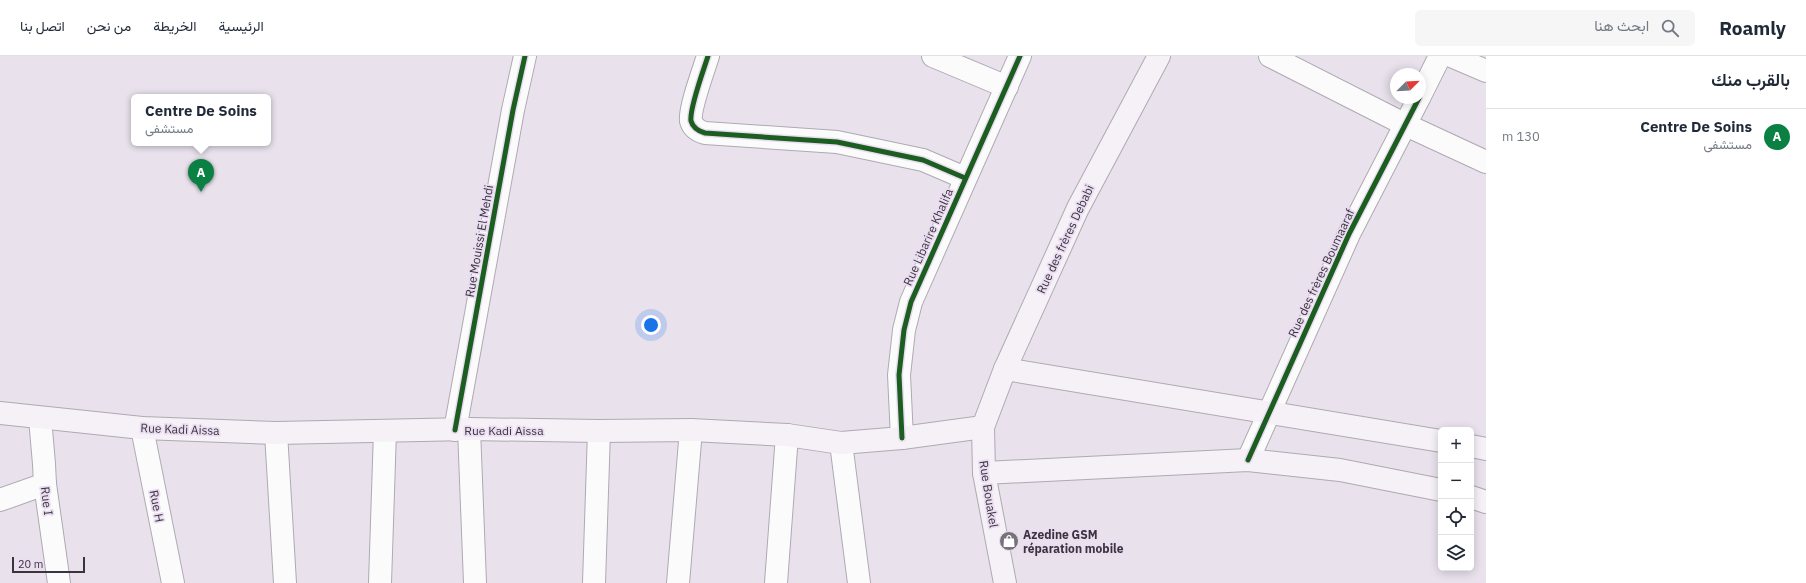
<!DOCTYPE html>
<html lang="ar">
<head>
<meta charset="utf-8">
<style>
  :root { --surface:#fff; --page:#f6f6f7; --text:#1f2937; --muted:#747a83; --line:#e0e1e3; --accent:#0b8043 }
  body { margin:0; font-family:"IBM Plex Sans",Vazirmatn,sans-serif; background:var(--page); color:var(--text); direction:rtl }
  .controls { position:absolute; right:12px; bottom:12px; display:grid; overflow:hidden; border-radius:6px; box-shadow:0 2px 10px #0003 }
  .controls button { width:36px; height:36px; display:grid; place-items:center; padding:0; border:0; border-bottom:1px solid var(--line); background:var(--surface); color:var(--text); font:20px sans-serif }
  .compass { position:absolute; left:1390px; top:12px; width:36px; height:36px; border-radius:50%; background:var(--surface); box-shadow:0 2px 10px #0003; rotate:66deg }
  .scale { position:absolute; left:12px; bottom:10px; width:73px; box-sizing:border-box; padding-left:4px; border:2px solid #3a353d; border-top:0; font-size:11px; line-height:14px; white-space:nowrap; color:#3a353d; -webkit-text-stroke:3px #eaddf2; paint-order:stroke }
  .you { position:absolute; left:651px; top:269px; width:14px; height:14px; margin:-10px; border:3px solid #fff; border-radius:50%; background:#1a73e8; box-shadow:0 0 0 6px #1a73e833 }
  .badge { display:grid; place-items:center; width:26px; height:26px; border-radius:50%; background:var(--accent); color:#fff; font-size:13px; font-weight:700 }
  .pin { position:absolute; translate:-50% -33px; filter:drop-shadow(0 1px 2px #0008) }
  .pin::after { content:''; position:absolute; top:21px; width:14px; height:12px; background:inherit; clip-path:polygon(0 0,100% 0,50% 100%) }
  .popup { position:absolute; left:131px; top:38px; width:140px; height:52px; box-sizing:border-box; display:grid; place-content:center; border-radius:6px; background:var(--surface); filter:drop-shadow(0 1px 3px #0005); font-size:13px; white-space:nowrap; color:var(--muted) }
  .popup b { font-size:15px; color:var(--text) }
  .popup::after { content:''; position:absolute; left:50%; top:100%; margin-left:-8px; border:8px solid transparent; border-top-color:var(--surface) }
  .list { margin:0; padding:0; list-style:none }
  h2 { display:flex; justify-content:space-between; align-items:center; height:52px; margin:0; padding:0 16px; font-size:17px }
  h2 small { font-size:13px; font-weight:400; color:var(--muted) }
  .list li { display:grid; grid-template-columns:26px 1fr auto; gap:12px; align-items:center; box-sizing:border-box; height:56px; padding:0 16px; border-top:1px solid var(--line) }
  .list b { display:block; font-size:15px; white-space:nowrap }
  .list p { margin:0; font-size:13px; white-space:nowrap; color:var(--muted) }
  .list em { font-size:13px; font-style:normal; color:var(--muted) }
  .icon { flex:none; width:22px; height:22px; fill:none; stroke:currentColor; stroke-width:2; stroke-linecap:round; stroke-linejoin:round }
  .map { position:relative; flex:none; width:1486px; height:527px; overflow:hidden; direction:ltr }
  header { display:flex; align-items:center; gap:24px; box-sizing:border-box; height:56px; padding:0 20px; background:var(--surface); border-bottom:1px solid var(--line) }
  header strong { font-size:19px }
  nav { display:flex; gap:22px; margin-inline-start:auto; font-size:14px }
  .search { width:280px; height:36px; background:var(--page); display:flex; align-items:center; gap:10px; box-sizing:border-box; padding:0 14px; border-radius:6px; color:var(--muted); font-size:15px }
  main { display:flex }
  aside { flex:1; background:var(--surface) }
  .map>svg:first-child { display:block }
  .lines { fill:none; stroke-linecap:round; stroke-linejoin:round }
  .minor-casing { stroke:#aea9b2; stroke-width:24 }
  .secondary-casing { stroke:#aea9b2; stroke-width:24 }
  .minor { stroke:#fcfbfc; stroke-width:22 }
  .secondary { stroke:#f5f1f7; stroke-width:22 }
  .cycleway-casing { stroke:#eaddf2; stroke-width:8 }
  .cycleway { stroke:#1b5e20; stroke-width:5 }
  .labels { text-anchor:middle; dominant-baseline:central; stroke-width:3.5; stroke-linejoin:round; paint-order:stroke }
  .street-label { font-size:12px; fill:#3a353d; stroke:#eaddf2 }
  .poi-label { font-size:12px; font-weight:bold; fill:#3a353d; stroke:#eaddf2; text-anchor:start }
</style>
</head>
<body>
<header>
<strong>Roamly</strong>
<div class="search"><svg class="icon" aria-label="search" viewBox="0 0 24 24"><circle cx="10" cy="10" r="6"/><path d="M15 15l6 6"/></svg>ابحث هنا</div>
<nav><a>الرئيسية</a><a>الخريطة</a><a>من نحن</a><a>اتصل بنا</a></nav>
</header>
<main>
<aside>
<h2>بالقرب منك<small></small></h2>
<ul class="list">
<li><span class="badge">A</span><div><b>Centre De Soins</b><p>مستشفى</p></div><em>130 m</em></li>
</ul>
</aside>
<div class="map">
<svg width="1486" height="527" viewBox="0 0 1486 527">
  <rect width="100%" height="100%" fill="#e9e2ed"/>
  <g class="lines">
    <!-- minor casing -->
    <g class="minor-casing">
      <g id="minor">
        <path d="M708,0C704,13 689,53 691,65C693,72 698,75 705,77L837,86L923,104L965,122"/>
        <path d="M933,0L1007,31"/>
        <path d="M1270,0L1406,69L1486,106"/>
        <path d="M1451,0L1486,15"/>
        <path d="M1420,40L1440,0"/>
        <path d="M40,362L44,408L45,428L59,527"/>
        <path d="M142,372L173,527"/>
        <path d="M469,373L475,527"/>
        <path d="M455,374L513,54L525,0"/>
        <path d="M276,377L285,527"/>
        <path d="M902,382L899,319L904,274L911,246L1020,0"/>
        <path d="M841,387L859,527"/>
        <path d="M1248,404L1349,178L1419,42"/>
        <path d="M0,444L45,428"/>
        <path d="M380,527L385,375"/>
        <path d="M594,527L599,375"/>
        <path d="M678,527L691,374"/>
        <path d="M776,527L787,379"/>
      </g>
    </g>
    <!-- secondary casing -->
    <g class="secondary-casing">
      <g id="secondary">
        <path d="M1005,313L1441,385"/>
        <path d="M0,357L142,372L276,377L469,373L599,375L691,374L787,379L841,387L902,382L983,371"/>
        <path d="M1471,390L1486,393"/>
        <path d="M984,417L1248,404L1340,414L1441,434"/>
        <path d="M1471,441L1486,446"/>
        <path d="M1005,527L984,417L983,371L1005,313L1078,152L1159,0"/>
      </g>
    </g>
    <!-- minor -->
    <use href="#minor" class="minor"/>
    <!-- secondary -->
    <use href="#secondary" class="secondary"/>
    <!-- cycleway casing -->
    <g class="cycleway-casing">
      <g id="cycleway">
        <path d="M708,0C704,13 689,53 691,65C693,72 698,75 705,77L837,86L923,104L965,122"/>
        <path d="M455,374L513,54L525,0"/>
        <path d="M902,382L899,319L904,274L911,246L1020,0"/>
        <path d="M1248,404L1349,178L1419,42"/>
      </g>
    </g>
    <!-- cycleway -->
    <use href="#cycleway" class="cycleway"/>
  </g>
  <!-- icons -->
  <defs>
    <g id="shop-disc" transform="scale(1)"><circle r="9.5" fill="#77727b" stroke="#eaddf2"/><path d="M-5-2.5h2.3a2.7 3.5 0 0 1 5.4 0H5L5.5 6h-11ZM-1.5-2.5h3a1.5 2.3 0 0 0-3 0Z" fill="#fff"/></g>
  </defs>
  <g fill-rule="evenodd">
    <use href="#shop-disc" x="1009" y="485"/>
  </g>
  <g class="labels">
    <!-- street labels -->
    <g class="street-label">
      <text transform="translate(928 181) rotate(-66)">Rue Libarire Khalifa</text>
      <text transform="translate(1065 183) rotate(-65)">Rue des frères Debabi</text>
      <text transform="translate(479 185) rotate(-80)">Rue Mouissi El Mehdi</text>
      <text transform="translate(1321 217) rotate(-65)">Rue des frères Boumaaraf</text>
      <text transform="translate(180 373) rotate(2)">Rue Kadi Aissa</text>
      <text x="504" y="374">Rue Kadi Aissa</text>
      <text transform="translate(989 438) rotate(81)">Rue Bouakel</text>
      <text transform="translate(47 445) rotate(83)">Rue I</text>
      <text transform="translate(157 450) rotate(79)">Rue H</text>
    </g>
    <!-- poi labels -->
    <g class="poi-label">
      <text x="1023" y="478">Azedine GSM<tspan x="1023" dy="14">réparation mobile</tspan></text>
    </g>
  </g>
</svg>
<div class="controls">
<button>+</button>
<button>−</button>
<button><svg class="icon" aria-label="locate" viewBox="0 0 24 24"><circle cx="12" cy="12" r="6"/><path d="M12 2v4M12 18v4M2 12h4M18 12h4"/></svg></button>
<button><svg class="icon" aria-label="layers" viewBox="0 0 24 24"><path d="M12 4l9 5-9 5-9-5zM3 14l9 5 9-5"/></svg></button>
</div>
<svg class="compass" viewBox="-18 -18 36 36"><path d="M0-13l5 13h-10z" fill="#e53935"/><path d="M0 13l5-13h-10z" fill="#747a83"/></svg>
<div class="scale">20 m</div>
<div class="you"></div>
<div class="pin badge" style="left:201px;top:136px">A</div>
<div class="popup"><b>Centre De Soins</b>مستشفى</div>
</div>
</main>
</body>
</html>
